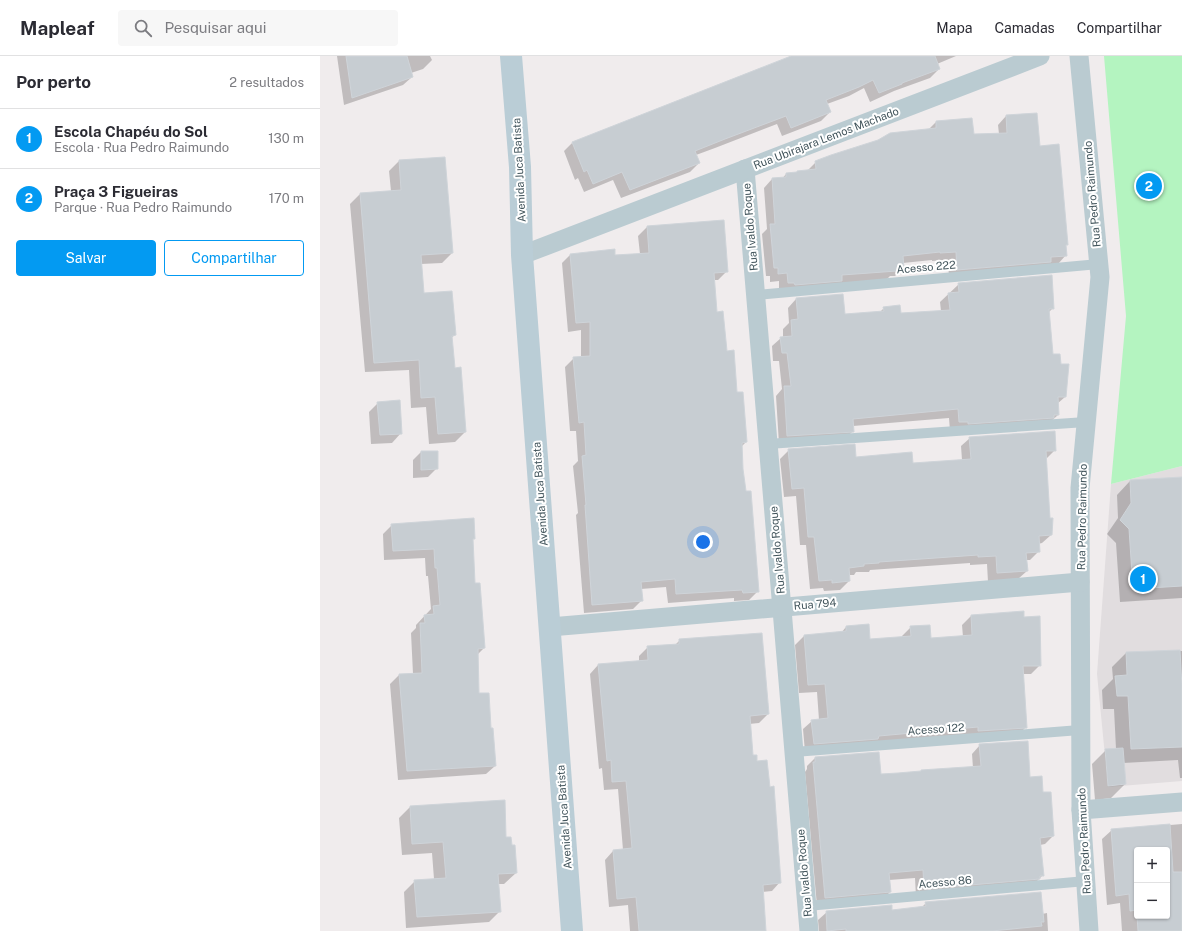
<!DOCTYPE html>
<html lang="pt">
<head>
<meta charset="utf-8">
<style>
  :root { --surface:#fff; --page:#f7f7f7; --text:#2b2b33; --muted:#7c7c81; --line:#e1e1e2; --accent:#039af2 }
  body { margin:0; font-family:"Public Sans",sans-serif; background:var(--page); color:var(--text) }
  .controls { position:absolute; right:12px; bottom:12px; display:grid; overflow:hidden; border-radius:4px; box-shadow:0 1px 3px #0004 }
  .controls button { width:36px; height:36px; display:grid; place-items:center; padding:0; border:0; border-bottom:1px solid var(--line); background:var(--surface); color:var(--text); font:20px sans-serif }
  .you { position:absolute; left:383px; top:486px; width:14px; height:14px; margin:-10px; border:3px solid #fff; border-radius:50%; background:#1a73e8; box-shadow:0 0 0 6px #1a73e833 }
  .badge { display:grid; place-items:center; width:26px; height:26px; border-radius:50%; background:var(--accent); color:#fff; font-size:13px; font-weight:700 }
  .pin { position:absolute; translate:-50% -50%; border:2px solid #fff; box-shadow:0 1px 4px #0006 }
  .list { margin:0; padding:0; list-style:none }
  h2 { display:flex; justify-content:space-between; align-items:center; height:52px; margin:0; padding:0 16px; font-size:17px }
  h2 small { font-size:13px; font-weight:400; color:var(--muted) }
  .list li { display:grid; grid-template-columns:26px 1fr auto; gap:12px; align-items:center; box-sizing:border-box; height:60px; padding:0 16px; border-top:1px solid var(--line) }
  .list b { display:block; font-size:15px; white-space:nowrap }
  .list p { margin:0; font-size:13px; white-space:nowrap; color:var(--muted) }
  .list em { font-size:13px; font-style:normal; color:var(--muted) }
  .actions { display:flex; gap:8px; padding:12px 16px }
  .actions a { flex:1; padding:9px 0; border:1px solid var(--accent); border-radius:4px; text-align:center; font-size:14px; color:var(--accent) }
  .actions .main { background:var(--accent); color:#fff }
  .icon { flex:none; width:22px; height:22px; fill:none; stroke:currentColor; stroke-width:2; stroke-linecap:round; stroke-linejoin:round }
  .map { position:relative; flex:none; width:862px; height:875px; overflow:hidden }
  header { display:flex; align-items:center; gap:24px; box-sizing:border-box; height:56px; padding:0 20px; background:var(--surface); border-bottom:1px solid var(--line) }
  header strong { font-size:19px }
  nav { display:flex; gap:22px; margin-inline-start:auto; font-size:14px }
  .search { width:280px; height:36px; background:var(--page); display:flex; align-items:center; gap:10px; box-sizing:border-box; padding:0 14px; border-radius:4px; color:var(--muted); font-size:15px }
  main { display:flex }
  aside { flex:1; background:var(--surface) }
  .map>svg:first-child { display:block }
  .education { fill:#e1dddf }
  .green { fill:#b4f4c0 }
  .shadow { fill:#0003; fill-rule:evenodd }
  .building { fill:#c7cdd2; stroke:#cfd4d9 }
  .lines { fill:none; stroke-linecap:round; stroke-linejoin:round }
  .service { stroke:#bacbd1; stroke-width:10 }
  .minor { stroke:#bacbd1; stroke-width:19 }
  .secondary { stroke:#bacdd6; stroke-width:22 }
  .labels { text-anchor:middle; dominant-baseline:central; stroke-width:4; stroke-linejoin:round; paint-order:stroke }
  .street-label { font-size:11px; fill:#42555c; stroke:#fff }
</style>
</head>
<body>
<header>
<strong>Mapleaf</strong>
<div class="search"><svg class="icon" aria-label="search" viewBox="0 0 24 24"><circle cx="10" cy="10" r="6"/><path d="M15 15l6 6"/></svg>Pesquisar aqui</div>
<nav><a>Mapa</a><a>Camadas</a><a>Compartilhar</a></nav>
</header>
<main>
<aside>
<h2>Por perto<small>2 resultados</small></h2>
<ul class="list">
<li><span class="badge">1</span><div><b>Escola Chapéu do Sol</b><p>Escola · Rua Pedro Raimundo</p></div><em>130 m</em></li>
<li><span class="badge">2</span><div><b>Praça 3 Figueiras</b><p>Parque · Rua Pedro Raimundo</p></div><em>170 m</em></li>
</ul>
<div class="actions"><a class="main">Salvar</a><a>Compartilhar</a></div>
</aside>
<div class="map">
<svg width="862" height="875" viewBox="0 0 862 875">
  <rect width="100%" height="100%" fill="#f0eced"/>
  <!-- education -->
  <path class="education" d="M862,410V725L788,731L777,618L791,428Z"/>
  <!-- green -->
  <path class="green" d="M784,0H862V410L791,428L806,260Z"/>
  <!-- shadow -->
  <g class="shadow">
    <path d="M17,0H110L112,4L103,13L91,17L92,21L83,29L24,49Z"/>
    <path d="M475,0H636L617,8L619,13L610,22L574,35L550,46L544,32L529,40L507,48L510,56L501,65L462,80L457,68L395,92L376,99L379,107L370,116L301,142L293,124L264,136L258,122L255,124L244,95L253,86Z"/>
    <path d="M686,60L719,91L747,188L745,190L746,199L738,208L629,222L628,204L612,205V204L583,207V212L575,220H570L567,223L459,235V225L450,226V220H446L442,178L447,173L444,132L452,123H462L466,118L487,115L496,106L608,74L616,66L653,79L679,78L678,69Z"/>
    <path d="M79,105L132,197L122,207L101,208L103,239L135,279L131,282L134,313L145,376L135,386L109,388L106,351L91,352L89,314L45,316L30,148L40,138L71,135L69,115Z"/>
    <path d="M327,171L407,215L398,224H393L396,257L416,337L426,386L421,391L422,413L438,535L429,544L414,545V542L348,547L346,531L321,533L322,544L313,553L264,557L256,459L258,457L253,410L258,405L256,375H250L245,311L254,302L261,301V274L248,276L242,207L250,199L294,200L320,198L318,180Z"/>
    <path d="M639,228L733,252L728,257L732,299L745,341L737,348L738,359L729,367L630,375L629,362L533,370V375L524,384L459,388L456,340L462,333L459,305H453L452,290L461,282H463V273L469,267L468,252L476,243L524,259L560,256L564,252L580,258L621,255L620,246Z"/>
    <path d="M58,347L81,377L72,387L51,388L49,356Z"/>
    <path d="M650,382L735,394L726,403L731,479L722,487L718,488L719,495L710,504H706L707,515L698,523L668,526L667,508L650,509V507L550,514L549,516H536L534,519H529V525L520,534L504,535L503,532L490,533L486,489H480L476,440L464,441L460,403L469,394L592,408L642,404L641,390Z"/>
    <path d="M101,396L117,412L108,421L93,422V404Z"/>
    <path d="M862,422V542L800,546L796,487L787,478L798,462L797,439L810,425Z"/>
    <path d="M72,469L154,482L152,485L154,528L164,592L157,599L158,638L170,673L175,710L166,718L78,724L70,628L79,619L93,618L91,577L96,572V569L111,553L108,520H106L105,502L64,504L63,478Z"/>
    <path d="M651,560L703,562L720,609L711,618H703L706,671L697,680L485,696L483,673L492,665L499,664L497,636L479,637L475,589L484,580L521,577L526,571L549,584L582,582V580L591,571L610,583L643,581L642,569Z"/>
    <path d="M360,584L448,658L439,667L429,668L432,700L460,826L452,835L442,836L445,875H310L308,849L289,851L285,804L293,795L303,794L298,733L284,734L282,712L279,713L270,618L278,609L319,606V600L328,591L355,589Z"/>
    <path d="M862,595V722H860L858,704L803,707L805,728L791,742L775,744L772,708L786,694L796,693L794,653H783L782,634L793,623L792,611L806,597Z"/>
    <path d="M660,689L709,722L722,737L733,780L725,788L720,789L723,819L714,828L596,841L595,822L569,824L570,836L562,844L497,850L485,716L487,713V710L495,702L560,719L653,712L652,698Z"/>
    <path d="M90,751L196,817L184,828H178L180,855L169,866L86,872L84,836L95,825L114,823L112,797L82,799L79,762Z"/>
    <path d="M862,768V875H802L800,847L787,849L782,783L792,774ZM817,794H847V860H817Z"/>
    <path d="M606,847L722,858L727,857L728,875H499L498,864L507,856L571,855L601,852Z"/>
  </g>
  <!-- building -->
  <g class="building">
    <path d="M26,0H87L93,21L32,42Z"/>
    <path d="M471,0H615L620,13L582,27V28L559,37L553,24L539,31L506,44L511,56L471,72L466,60L405,83L375,95L380,107L310,134L302,116L273,128L267,114L264,116L252,86Z"/>
    <path d="M717,57L720,90L739,88L748,189H746L747,200L731,201V206L637,214L636,196L620,197V196L583,200L584,212L577,213V215L522,219V225L475,229L474,227H468L467,217L458,218V212H454L450,168H455L452,122L466,121V117L477,116V115L496,113L495,105L511,99L558,84L570,77L616,72V65L652,62L654,78L687,77L686,59Z"/>
    <path d="M125,101L133,197L101,199L104,237L132,235L136,279L132,280L135,312L141,311L146,376L118,378L115,341L101,342L99,304L54,307L40,137L81,134L79,104Z"/>
    <path d="M404,164L408,216L394,217L397,256L403,255L407,295L414,294L417,336H423L427,386L422,387L423,413L426,435H431L439,536L423,537L422,534L356,538L355,523L321,526L323,545L272,549L265,449H266L262,400L266,399L264,366L259,367L253,301L270,300V266L256,267L250,198L295,193V199L329,197L327,170Z"/>
    <path d="M732,219L734,253H729L733,298H740L741,308H749L746,341H738L739,359H734V362L648,368V366H639L638,353L533,363L534,376L467,380L464,330H471L467,297H462L460,281L472,280L471,264L478,263L476,242L523,238L525,258L564,255L563,251L580,249L581,257L630,254L628,237L639,236L638,227Z"/>
    <path d="M80,344L82,378L60,379L57,346Z"/>
    <path d="M735,375L736,395H726L730,462H733L732,479L719,480L720,496L706,497L708,515L677,517L676,500L658,501V499L559,506V507L544,508V510L529,512L530,525L512,527V524L499,525L494,481H488L484,432L472,433L468,393L535,388L536,401L592,396L593,407L651,403L649,381Z"/>
    <path d="M101,395H118V413L101,414Z"/>
    <path d="M862,421V530L813,533L809,473L800,464L811,447L810,424Z"/>
    <path d="M154,462L155,483H153L155,527H160L165,592L158,593L159,637H169L171,672H173L176,710L87,715L79,618L102,617L100,567H105L104,559L114,558L113,550L120,549L117,512H115L114,493L73,495L71,468Z"/>
    <path d="M704,555V561L720,560L721,610H703L707,672L658,675V671L559,680L558,683L494,688L491,664L508,662L505,628L488,629L484,579L526,575V570L549,568L550,583L591,580L590,570L610,569L611,582L652,579L651,559Z"/>
    <path d="M442,577L449,658L430,660L433,699H437V705L447,704L450,731L454,730L461,827L443,829L446,875H319L316,841L297,843L293,794L312,792L307,736L306,725L292,726L291,704L287,705L278,608L328,604L327,590L359,588V583Z"/>
    <path d="M860,594L862,632V691L811,693L808,640H797L795,620L807,619L806,596Z"/>
    <path d="M708,685L710,721L722,720L723,736H731L734,780L720,782L724,820H720V823L604,833L603,814L569,817L571,836L505,842L493,706H495V701L559,696L561,718L578,717L601,715V714L661,710L659,688Z"/>
    <path d="M803,692L806,728L788,730L785,693Z"/>
    <path d="M185,744L186,781H191L192,789H195L197,817L178,818L181,856L97,861L94,824L126,822L123,786L92,788L90,750Z"/>
    <path d="M850,768L853,816H862V875H818L817,860H847V794H817V859V854L810,855L809,838L796,840L791,773Z"/>
    <path d="M721,836L724,866H721L722,870L672,875H526V873L507,875L506,855L572,849V854L606,850L605,846Z"/>
  </g>
  <g class="lines">
    <!-- service -->
    <g class="service">
      <path d="M436,239L779,208"/>
      <path d="M448,388L766,366"/>
      <path d="M474,696L760,674"/>
      <path d="M487,850L766,825"/>
    </g>
    <!-- minor -->
    <g class="minor">
      <path d="M759,0L780,221L760,432L761,754L769,875"/>
      <path d="M425,113L489,875"/>
      <path d="M202,199L720,0"/>
      <path d="M230,571L760,526"/>
      <path d="M761,754L862,746"/>
    </g>
    <!-- secondary -->
    <path class="secondary" d="M191,0L200,111L202,199L252,875"/>
  </g>
  <g class="labels">
    <!-- street labels -->
    <g class="street-label">
      <text transform="translate(506 82) rotate(-21)">Rua Ubirajara Lemos Machado</text>
      <text transform="translate(199 114) rotate(-93)">Avenida Juca Batista</text>
      <text transform="translate(772 138) rotate(-95)">Rua Pedro Raimundo</text>
      <text transform="translate(430 171) rotate(-95)">Rua Ivaldo Roque</text>
      <text transform="translate(606 211) rotate(-5)">Acesso 222</text>
      <text transform="translate(220 438) rotate(-94)">Avenida Juca Batista</text>
      <text transform="translate(762 461) rotate(-89)">Rua Pedro Raimundo</text>
      <text transform="translate(457 494) rotate(-95)">Rua Ivaldo Roque</text>
      <text transform="translate(495 548) rotate(-5)">Rua 794</text>
      <text transform="translate(616 673) rotate(-4)">Acesso 122</text>
      <text transform="translate(244 761) rotate(-94)">Avenida Juca Batista</text>
      <text transform="translate(764 785) rotate(-93)">Rua Pedro Raimundo</text>
      <text transform="translate(484 817) rotate(-95)">Rua Ivaldo Roque</text>
      <text transform="translate(625 826) rotate(-5)">Acesso 86</text>
    </g>
  </g>
</svg>
<div class="controls">
<button>+</button>
<button>−</button>
</div>
<div class="you"></div>
<div class="pin badge" style="left:823px;top:523px">1</div>
<div class="pin badge" style="left:829px;top:130px">2</div>
</div>
</main>
</body>
</html>
